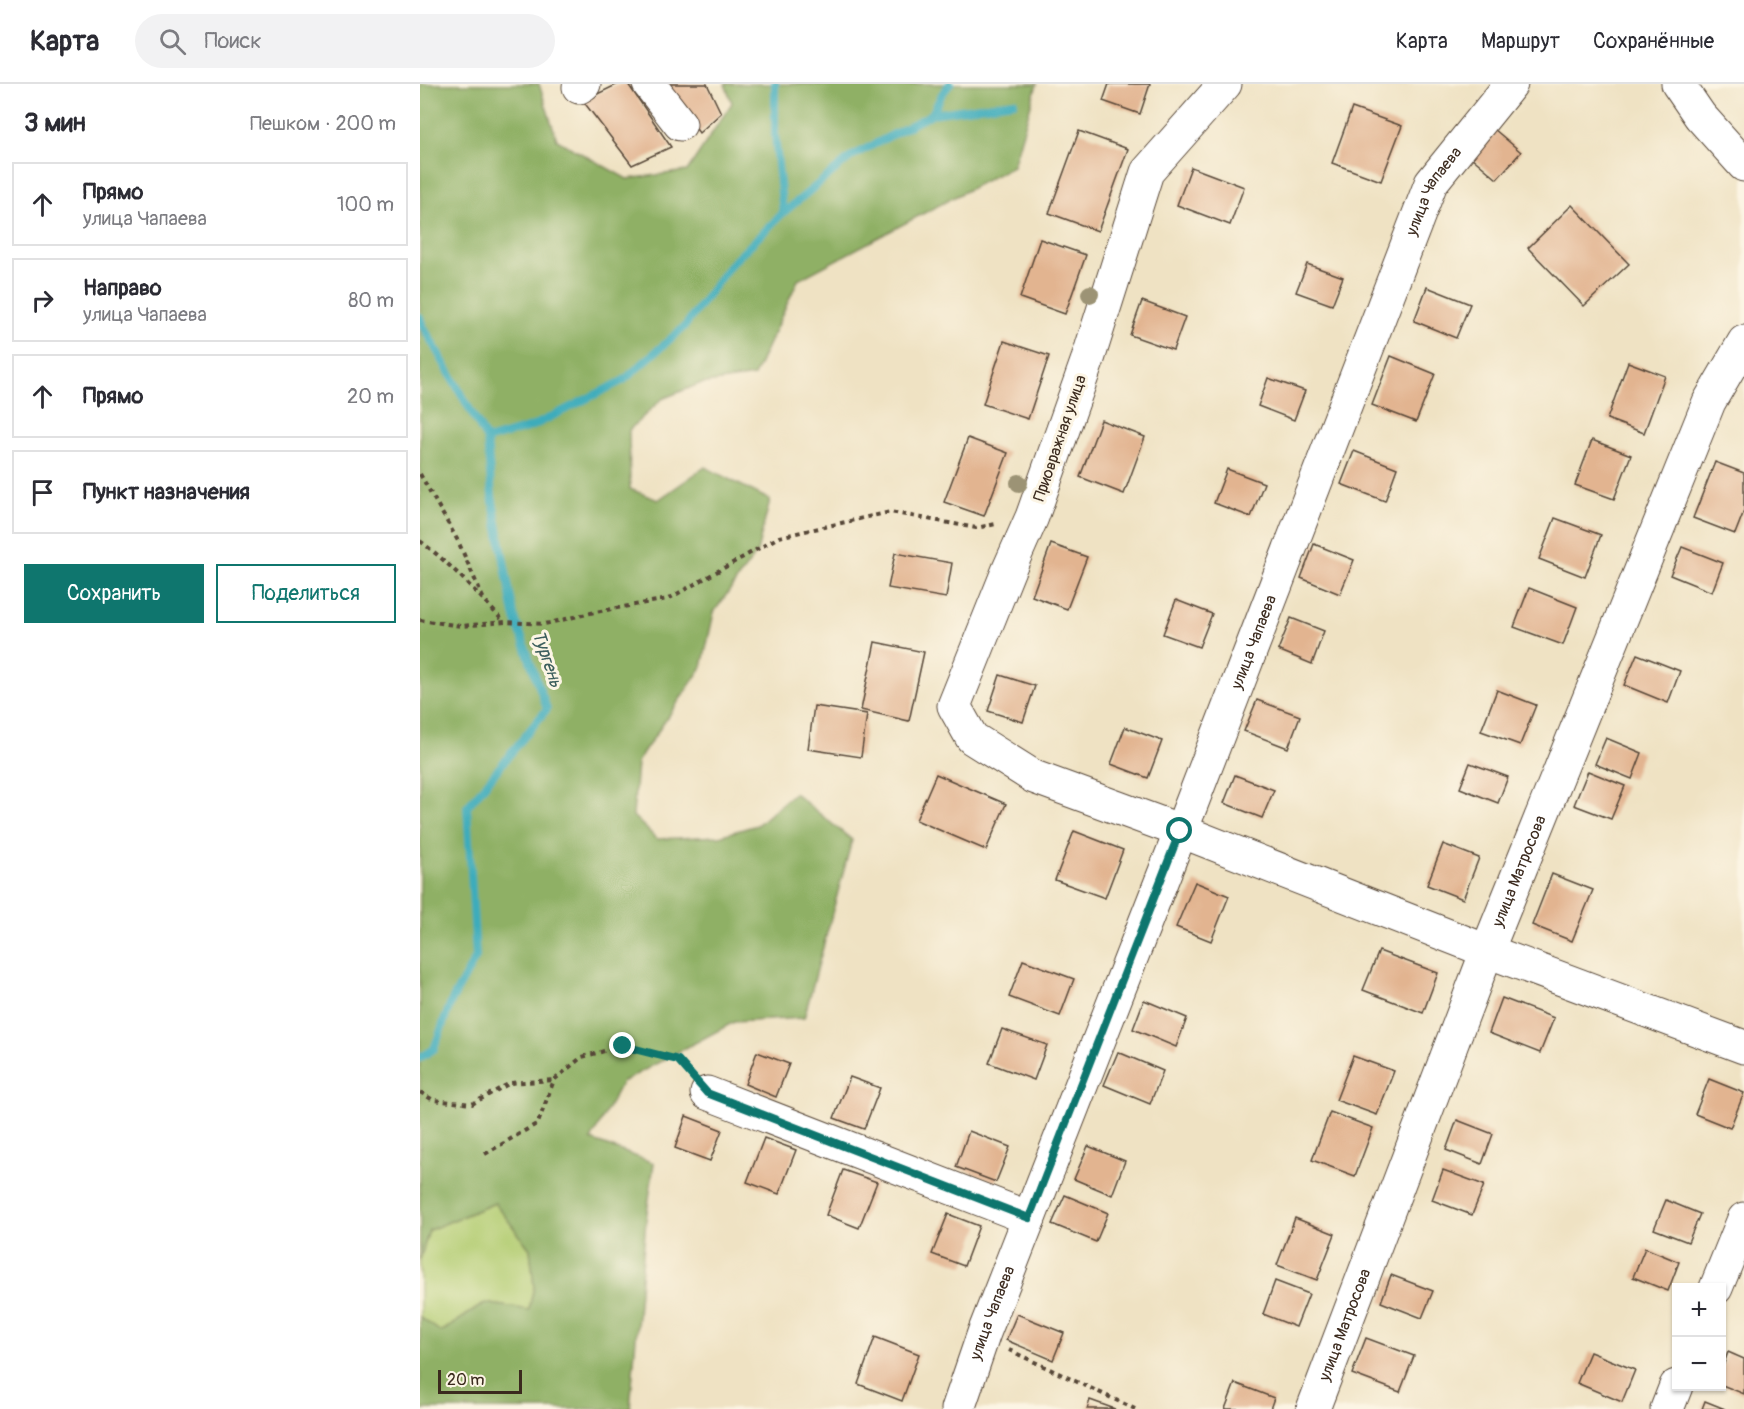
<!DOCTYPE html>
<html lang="ru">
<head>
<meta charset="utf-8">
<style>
  :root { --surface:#fff; --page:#f2f2f3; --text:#2b2b33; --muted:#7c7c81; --line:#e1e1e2; --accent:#0f766e }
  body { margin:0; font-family:Pangolin,sans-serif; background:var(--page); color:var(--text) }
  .controls { position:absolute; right:18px; bottom:18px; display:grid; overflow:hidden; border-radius:0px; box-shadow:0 2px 4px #0004 }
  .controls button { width:54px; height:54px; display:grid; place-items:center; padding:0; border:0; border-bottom:2px solid var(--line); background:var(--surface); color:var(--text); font:30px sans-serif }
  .scale { position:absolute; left:18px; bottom:15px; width:84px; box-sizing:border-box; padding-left:6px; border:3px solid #3b2a1e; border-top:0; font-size:16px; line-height:21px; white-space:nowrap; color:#3b2a1e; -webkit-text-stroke:4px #fcf5e5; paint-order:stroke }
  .stop { position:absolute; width:18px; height:18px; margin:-14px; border:4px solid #0f766e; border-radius:50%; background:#fff }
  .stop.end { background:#0f766e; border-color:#fff; box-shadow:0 2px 6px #0008 }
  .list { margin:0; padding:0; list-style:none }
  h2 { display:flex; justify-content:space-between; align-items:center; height:78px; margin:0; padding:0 24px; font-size:26px }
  h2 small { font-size:20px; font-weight:400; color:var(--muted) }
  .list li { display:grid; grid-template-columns:39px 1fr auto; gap:18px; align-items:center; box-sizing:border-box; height:84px; margin:0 12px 12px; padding:0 12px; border:2px solid var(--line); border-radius:0px }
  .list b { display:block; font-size:22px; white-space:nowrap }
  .list p { margin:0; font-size:20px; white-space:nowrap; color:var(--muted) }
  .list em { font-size:20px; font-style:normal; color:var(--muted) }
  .actions { display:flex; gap:12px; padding:18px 24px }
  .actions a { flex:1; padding:14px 0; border:2px solid var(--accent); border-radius:0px; text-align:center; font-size:21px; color:var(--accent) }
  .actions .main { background:var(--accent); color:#fff }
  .icon { flex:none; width:33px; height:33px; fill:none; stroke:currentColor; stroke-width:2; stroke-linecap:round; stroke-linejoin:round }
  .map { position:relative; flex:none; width:1324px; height:1325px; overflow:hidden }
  header { display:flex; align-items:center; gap:36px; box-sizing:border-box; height:84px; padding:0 30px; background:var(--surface); border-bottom:2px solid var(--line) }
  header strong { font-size:28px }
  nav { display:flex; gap:33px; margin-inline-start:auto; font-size:21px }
  .search { width:420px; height:54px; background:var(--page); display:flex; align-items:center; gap:15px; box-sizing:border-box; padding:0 21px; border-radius:33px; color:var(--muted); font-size:22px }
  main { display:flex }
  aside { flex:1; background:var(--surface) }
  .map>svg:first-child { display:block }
  .green { fill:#b4cd73; stroke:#787c48; stroke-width:1.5 }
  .forest { fill:#8fb065; stroke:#656d42; stroke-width:1.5 }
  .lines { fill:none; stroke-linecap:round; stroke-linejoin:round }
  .stream { stroke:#3eacbb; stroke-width:8 }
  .building { fill:#e2b490 }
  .minor-casing { stroke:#564637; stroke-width:35 }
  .path { stroke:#564637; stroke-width:4; stroke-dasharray:4.5 4.5; stroke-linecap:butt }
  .minor { stroke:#fff; stroke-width:33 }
  .tree { fill:#9c9374 }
  .route { stroke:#0f766e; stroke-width:8 }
  .labels { text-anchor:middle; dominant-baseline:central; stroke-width:6; stroke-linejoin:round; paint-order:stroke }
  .street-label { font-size:16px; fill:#3b2a1e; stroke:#fcf5e5 }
  .water-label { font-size:18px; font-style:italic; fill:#3c5e5d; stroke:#fcf5e5 }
</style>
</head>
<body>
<header>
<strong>Карта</strong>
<div class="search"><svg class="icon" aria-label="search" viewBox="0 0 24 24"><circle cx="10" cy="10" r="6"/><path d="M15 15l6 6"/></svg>Поиск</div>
<nav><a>Карта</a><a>Маршрут</a><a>Сохранённые</a></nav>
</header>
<main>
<aside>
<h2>3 мин<small>Пешком · 200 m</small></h2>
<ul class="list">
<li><svg class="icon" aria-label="ahead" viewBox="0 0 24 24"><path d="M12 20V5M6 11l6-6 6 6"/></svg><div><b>Прямо</b><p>улица Чапаева</p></div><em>100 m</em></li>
<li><svg class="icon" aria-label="right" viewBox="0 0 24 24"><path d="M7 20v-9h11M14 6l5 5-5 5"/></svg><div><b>Направо</b><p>улица Чапаева</p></div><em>80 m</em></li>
<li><svg class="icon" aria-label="ahead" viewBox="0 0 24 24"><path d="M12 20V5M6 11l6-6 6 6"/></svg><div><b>Прямо</b></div><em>20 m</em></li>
<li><svg class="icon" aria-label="arrive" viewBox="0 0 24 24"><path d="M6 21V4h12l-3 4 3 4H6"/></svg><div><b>Пункт назначения</b></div></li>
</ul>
<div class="actions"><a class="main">Сохранить</a><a>Поделиться</a></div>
</aside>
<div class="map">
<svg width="1324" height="1325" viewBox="0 0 1324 1325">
  <rect width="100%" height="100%" fill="#fcf5e5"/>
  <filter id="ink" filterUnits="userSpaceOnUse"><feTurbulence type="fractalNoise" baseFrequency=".0167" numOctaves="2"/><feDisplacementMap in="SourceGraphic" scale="12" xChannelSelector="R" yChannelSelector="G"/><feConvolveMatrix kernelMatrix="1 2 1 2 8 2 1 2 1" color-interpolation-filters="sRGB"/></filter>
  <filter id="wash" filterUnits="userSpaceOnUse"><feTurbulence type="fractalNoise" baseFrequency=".008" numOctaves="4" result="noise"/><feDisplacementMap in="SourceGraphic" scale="24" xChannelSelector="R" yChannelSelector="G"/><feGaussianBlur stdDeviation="1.35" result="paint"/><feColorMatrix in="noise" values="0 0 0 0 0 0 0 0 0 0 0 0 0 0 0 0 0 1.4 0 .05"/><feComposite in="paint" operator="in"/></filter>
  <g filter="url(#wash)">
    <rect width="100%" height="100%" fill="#efe2c3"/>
    <!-- green -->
    <path class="green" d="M75,1119L110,1165L114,1202L109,1226L65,1219L21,1248L0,1233V1176L9,1146Z"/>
    <!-- forest -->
    <path class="forest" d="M0,0H119L137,56L207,95L267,87L312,19L305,0H617L593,82L378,196L334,292L279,300L242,315L209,346L210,405L238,416L285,383L350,416L337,468L294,528L282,583L217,678L213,732L237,755L299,752L337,741L374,709L432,756L384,934L314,938L202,998L171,1056L234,1079L226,1136L210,1325H0V1233L21,1248L65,1219L109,1226L114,1202L110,1165L75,1119L9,1146L0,1176Z"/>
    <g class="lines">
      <!-- stream -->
      <g class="stream">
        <path d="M355,0V51L363,129"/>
        <path d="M512,30L522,10L530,0"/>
        <path d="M0,233L3,242L67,356L72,412L94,531L127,625L47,723L56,873L31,918L14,965L0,974"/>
        <path d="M67,356L111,343L204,296L265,242L310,181L363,129L432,72L512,30L594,18"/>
      </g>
    </g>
    <g id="blocks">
      <!-- building -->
      <g class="building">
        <path d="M198,0H208L251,63L212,81L163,17Z"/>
        <path d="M244,0H287L301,29L279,49Z"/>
        <path d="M689,0H730L720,30L683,17Z"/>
        <path d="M932,24L982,42L961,97L912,79Z"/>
        <path d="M1074,45L1101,68L1077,95L1051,73Z"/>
        <path d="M659,47L708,65L678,147L629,129Z"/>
        <path d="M771,83L824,103L810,141L757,121Z"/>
        <path d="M1152,121L1209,180L1164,222L1108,164Z"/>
        <path d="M620,155L666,171L645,230L600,214Z"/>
        <path d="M887,180L923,193L912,221L876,208Z"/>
        <path d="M1007,203L1050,220L1036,254L994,237Z"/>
        <path d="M722,217L765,233L753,266L710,251Z"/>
        <path d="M584,257L629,272L608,335L563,320Z"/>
        <path d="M971,272L1015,290L996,338L952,321Z"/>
        <path d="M1208,278L1245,292L1224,349L1187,335Z"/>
        <path d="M848,294L885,307L874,336L838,322Z"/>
        <path d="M681,336L725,353L704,410L660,393Z"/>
        <path d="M548,354L588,369L564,432L524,418Z"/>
        <path d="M1172,356L1211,371L1194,415L1155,401Z"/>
        <path d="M934,367L977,384L965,417L921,400Z"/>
        <path d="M1295,378L1324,389V427L1315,450L1273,434Z"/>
        <path d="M807,385L844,399L831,433L794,419Z"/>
        <path d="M1135,434L1181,451L1165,493L1119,475Z"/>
        <path d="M631,460L667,473L647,525L612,512Z"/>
        <path d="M894,460L934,476L920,510L881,494Z"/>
        <path d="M1262,463L1303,479L1292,508L1250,491Z"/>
        <path d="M475,469L532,479L526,514L468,504Z"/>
        <path d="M1109,504L1157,523L1143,561L1094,543Z"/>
        <path d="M756,516L792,530L779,563L743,550Z"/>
        <path d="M871,534L904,547L892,580L858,566Z"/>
        <path d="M455,558L504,568L489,637L441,626Z"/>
        <path d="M1217,570L1260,587L1248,619L1204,601Z"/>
        <path d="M580,591L615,602L603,638L568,627Z"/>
        <path d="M1077,606L1116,621L1100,661L1061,647Z"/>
        <path d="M837,616L880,632L868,664L824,647Z"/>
        <path d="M394,622L447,630L441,673L388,665Z"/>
        <path d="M705,643L742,657L728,694L691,680Z"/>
        <path d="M1186,654L1222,669L1212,695L1175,680Z"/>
        <path d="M1050,679L1088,693L1078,719L1040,704Z"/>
        <path d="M1168,687L1205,702L1191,735L1154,721Z"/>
        <path d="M516,690L586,720L566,766L496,736Z"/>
        <path d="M815,691L854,706L842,734L804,719Z"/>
        <path d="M654,747L703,766L685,814L635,796Z"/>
        <path d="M1023,760L1059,774L1043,815L1007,801Z"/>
        <path d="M1132,790L1173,806L1152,857L1112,841Z"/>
        <path d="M775,798L809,812L791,857L756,843Z"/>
        <path d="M959,867L1018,889L1003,929L943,906Z"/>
        <path d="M603,876L654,895L640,932L589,913Z"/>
        <path d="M1082,914L1134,934L1120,969L1069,949Z"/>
        <path d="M724,916L767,934L756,963L713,945Z"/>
        <path d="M582,945L627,961L614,996L569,979Z"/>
        <path d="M337,968L369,980L356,1013L325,1000Z"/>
        <path d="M698,968L743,987L730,1020L684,1001Z"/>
        <path d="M933,972L974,987L957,1031L916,1016Z"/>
        <path d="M430,993L460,1004L444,1045L414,1034Z"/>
        <path d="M1289,995L1324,1009L1310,1044L1275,1030Z"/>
        <path d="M910,1028L953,1044L935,1092L892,1076Z"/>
        <path d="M266,1032L302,1046L290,1077L255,1064Z"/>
        <path d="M1037,1036L1073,1050L1062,1080L1026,1066Z"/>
        <path d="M549,1047L590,1063L576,1098L536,1083Z"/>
        <path d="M344,1054L376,1066L359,1110L327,1098Z"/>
        <path d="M668,1062L705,1077L692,1111L654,1095Z"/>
        <path d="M423,1086L457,1098L439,1144L406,1131Z"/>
        <path d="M1023,1086L1064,1101L1052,1131L1012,1116Z"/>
        <path d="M645,1111L688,1129L676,1158L632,1140Z"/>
        <path d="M1246,1116L1280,1130L1268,1158L1234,1145Z"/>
        <path d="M528,1130L559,1142L544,1182L512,1170Z"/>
        <path d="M875,1134L915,1150L897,1196L857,1181Z"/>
        <path d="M1225,1164L1259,1178L1248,1207L1213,1193Z"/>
        <path d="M971,1191L1013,1207L1002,1234L961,1218Z"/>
        <path d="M855,1197L889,1210L876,1243L843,1230Z"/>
        <path d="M597,1230L644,1249L633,1276L586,1256Z"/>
        <path d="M455,1253L499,1270L482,1317L438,1300Z"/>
        <path d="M946,1254L994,1272L980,1308L932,1290Z"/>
        <path d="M1170,1268L1215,1286L1202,1318L1157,1299Z"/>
        <path d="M1308,1268L1324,1275V1310L1302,1301V1285Z"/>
        <path d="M815,1299L854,1314L850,1325H805Z"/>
        <path d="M670,1316L695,1325H667Z"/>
        <path d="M1285,1317L1305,1325H1282Z"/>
      </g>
    </g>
  </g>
  <g filter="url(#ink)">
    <use href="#blocks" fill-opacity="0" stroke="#564637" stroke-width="1.5"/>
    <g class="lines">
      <!-- minor casing -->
      <g class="minor-casing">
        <g id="minor">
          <path d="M229,0L260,40"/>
          <path d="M805,0L727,88L668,275L612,433L589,485L534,622L552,654L614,693L761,747L1067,867L1324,963"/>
          <path d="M1258,0L1280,32L1324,81"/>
          <path d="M159,3L164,0"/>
          <path d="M287,1009L609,1134"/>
          <path d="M1296,1204L1324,1135"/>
          <path id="s1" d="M538,1325L564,1249L761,747L1011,99L1091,0"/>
          <path id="s2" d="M893,1325L1067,867L1289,318L1324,258"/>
          <path d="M1247,1325L1256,1302"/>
        </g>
      </g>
      <!-- path -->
      <g class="path">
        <path d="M0,390L38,457L64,516"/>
        <path d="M0,457C31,480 58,510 84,538"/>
        <path d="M0,536L41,542L85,538L125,540L175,528L248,515L359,453L470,428L556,444L576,440"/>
        <path d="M0,1008L13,1016L52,1020L90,999L134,996"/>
        <path d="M65,1070L118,1039L134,996L162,973L203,962L258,976L269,988"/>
        <path d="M589,1266L715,1325"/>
      </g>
      <!-- minor -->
      <use href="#minor" class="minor"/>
    </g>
    <!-- trees -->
    <g class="tree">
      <circle cx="670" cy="210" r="9"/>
      <circle cx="599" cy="399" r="9"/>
    </g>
  </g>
  <g class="lines" filter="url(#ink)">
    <!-- route -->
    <path class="route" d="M203,962L258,976L287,1009L609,1134L760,747"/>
  </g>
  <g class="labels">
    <!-- street labels -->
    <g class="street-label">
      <text stroke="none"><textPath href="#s1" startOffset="1308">улица Чапаева</textPath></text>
      <text transform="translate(640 354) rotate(-71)">Приовражная улица</text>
      <text stroke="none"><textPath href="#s1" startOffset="822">улица Чапаева</textPath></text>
      <text stroke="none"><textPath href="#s2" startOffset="576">улица Матросова</textPath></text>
      <text stroke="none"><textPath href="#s1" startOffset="102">улица Чапаева</textPath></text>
      <text stroke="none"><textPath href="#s2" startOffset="90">улица Матросова</textPath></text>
    </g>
    <!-- water labels -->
    <g class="water-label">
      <text transform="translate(127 575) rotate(71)">Тургень</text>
    </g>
  </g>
</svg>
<div class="controls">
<button>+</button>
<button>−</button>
</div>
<div class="scale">20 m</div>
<div class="stop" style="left:760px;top:747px"></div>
<div class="stop end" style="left:203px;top:962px"></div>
</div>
</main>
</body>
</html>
